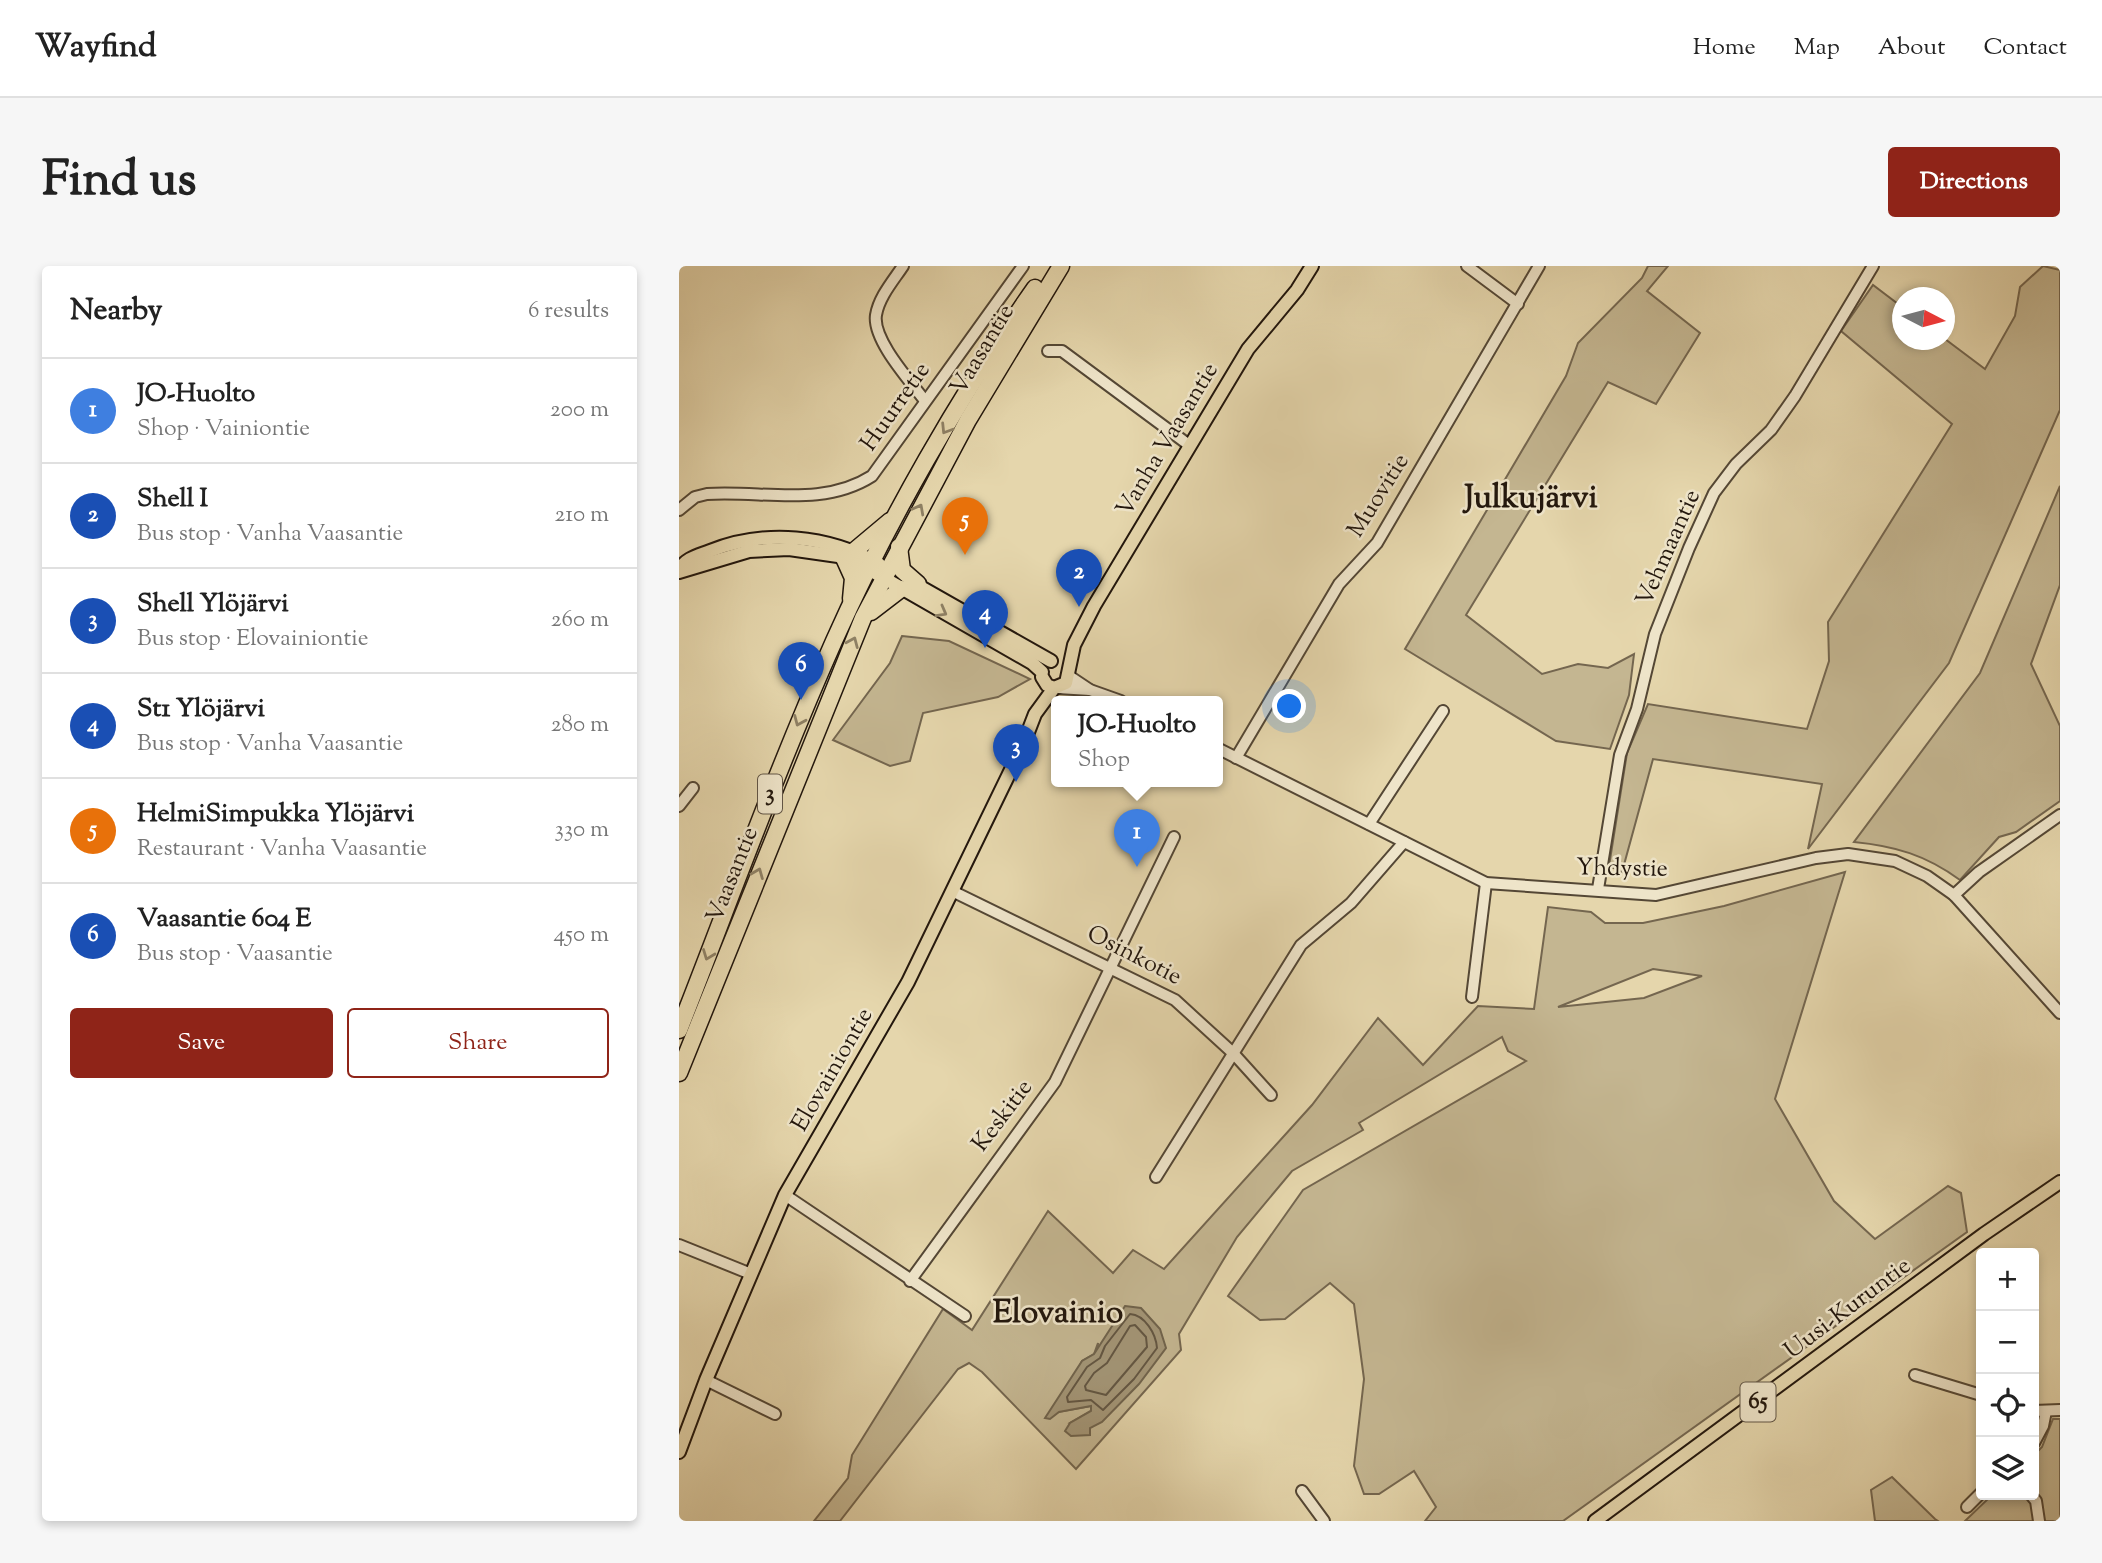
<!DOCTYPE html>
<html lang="en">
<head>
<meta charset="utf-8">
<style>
  :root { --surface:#fff; --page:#f6f6f6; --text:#222; --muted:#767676; --line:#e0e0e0; --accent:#8f2418 }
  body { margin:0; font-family:"Sorts Mill Goudy",serif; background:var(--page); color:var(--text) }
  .controls { position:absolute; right:21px; bottom:21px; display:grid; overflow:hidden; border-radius:7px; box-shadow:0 4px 10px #0003 }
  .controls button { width:63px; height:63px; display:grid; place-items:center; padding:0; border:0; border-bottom:2px solid var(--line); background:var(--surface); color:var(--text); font:35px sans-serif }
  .compass { position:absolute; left:1213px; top:21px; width:63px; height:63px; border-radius:50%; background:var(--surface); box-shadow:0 4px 10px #0003; rotate:96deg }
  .you { position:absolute; left:611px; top:441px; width:24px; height:24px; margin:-18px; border:5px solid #fff; border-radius:50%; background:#1a73e8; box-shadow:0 0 0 10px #1a73e833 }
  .badge { display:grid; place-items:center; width:46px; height:46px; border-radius:50%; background:var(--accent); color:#fff; font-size:23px; font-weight:700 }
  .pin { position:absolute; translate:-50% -58px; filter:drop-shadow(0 2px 4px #0008) }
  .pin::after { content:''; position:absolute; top:37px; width:24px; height:21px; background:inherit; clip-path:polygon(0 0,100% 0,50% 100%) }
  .popup { position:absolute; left:372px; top:430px; width:172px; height:91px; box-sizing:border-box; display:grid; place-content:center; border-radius:7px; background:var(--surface); filter:drop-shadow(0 2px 5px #0005); font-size:23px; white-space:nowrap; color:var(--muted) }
  .popup b { font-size:26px; color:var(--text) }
  .popup::after { content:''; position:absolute; left:50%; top:100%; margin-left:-14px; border:14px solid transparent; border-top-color:var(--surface) }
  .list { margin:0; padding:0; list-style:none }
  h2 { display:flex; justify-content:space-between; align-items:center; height:91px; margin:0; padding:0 28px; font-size:30px }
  h2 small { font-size:23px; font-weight:400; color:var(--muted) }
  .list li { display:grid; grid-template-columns:46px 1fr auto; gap:21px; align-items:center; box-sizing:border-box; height:105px; padding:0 28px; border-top:2px solid var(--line) }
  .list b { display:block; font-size:26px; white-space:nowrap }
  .list p { margin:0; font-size:23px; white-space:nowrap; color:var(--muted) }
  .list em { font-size:23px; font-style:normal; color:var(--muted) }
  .actions { display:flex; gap:14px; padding:21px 28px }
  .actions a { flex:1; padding:16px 0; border:2px solid var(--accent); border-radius:7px; text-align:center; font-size:24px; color:var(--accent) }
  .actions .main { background:var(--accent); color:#fff }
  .icon { flex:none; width:38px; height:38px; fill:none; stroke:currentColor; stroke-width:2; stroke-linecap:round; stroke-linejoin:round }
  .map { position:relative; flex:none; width:1381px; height:1255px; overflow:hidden; border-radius:7px }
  header { display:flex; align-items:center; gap:42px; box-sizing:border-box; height:98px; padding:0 35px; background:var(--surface); border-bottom:2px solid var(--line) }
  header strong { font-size:33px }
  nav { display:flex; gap:38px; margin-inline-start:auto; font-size:24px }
  .intro { display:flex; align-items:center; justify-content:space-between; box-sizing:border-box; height:168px; padding:0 42px }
  h1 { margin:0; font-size:49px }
  .button { padding:18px 32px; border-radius:7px; background:var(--accent); color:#fff; font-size:24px; font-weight:700 }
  main { display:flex; gap:42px; padding:0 42px }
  aside { flex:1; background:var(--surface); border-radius:7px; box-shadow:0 4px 10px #0003 }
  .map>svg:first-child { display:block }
  .green { fill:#c4b691; stroke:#74664f; stroke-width:2; fill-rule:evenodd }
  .water { fill:#a39576; stroke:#70634c; stroke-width:2 }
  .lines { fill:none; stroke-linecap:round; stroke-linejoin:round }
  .shore { stroke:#635642; stroke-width:2 }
  .minor-casing { stroke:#544735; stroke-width:14 }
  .major-casing { stroke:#23170d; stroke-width:16 }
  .highway-casing { stroke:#23170d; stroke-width:19 }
  .minor { stroke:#eee4c9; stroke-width:10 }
  .major { stroke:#e5d6ac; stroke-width:12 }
  .highway { stroke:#e5d6ac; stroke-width:16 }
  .oneway { stroke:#8e8064 }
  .labels { text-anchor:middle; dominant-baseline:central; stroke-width:5; stroke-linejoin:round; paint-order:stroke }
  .shield { fill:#eee4c9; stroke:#605445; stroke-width:2 }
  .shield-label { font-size:23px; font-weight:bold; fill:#23170d }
  .street-label { font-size:24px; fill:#23170d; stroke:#eee4c9 }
  .district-label { font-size:32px; font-weight:bold; fill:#23170d; stroke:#eee4c9 }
</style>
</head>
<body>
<header>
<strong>Wayfind</strong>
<nav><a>Home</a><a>Map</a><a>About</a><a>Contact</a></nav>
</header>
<div class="intro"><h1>Find us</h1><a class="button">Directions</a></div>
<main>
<aside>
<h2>Nearby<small>6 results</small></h2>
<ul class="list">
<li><span class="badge" style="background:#3f7fe0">1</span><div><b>JO-Huolto</b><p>Shop · Vainiontie</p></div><em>200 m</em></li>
<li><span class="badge" style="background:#1a4fb4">2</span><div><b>Shell I</b><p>Bus stop · Vanha Vaasantie</p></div><em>210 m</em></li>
<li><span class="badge" style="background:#1a4fb4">3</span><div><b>Shell Ylöjärvi</b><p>Bus stop · Elovainiontie</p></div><em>260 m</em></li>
<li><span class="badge" style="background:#1a4fb4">4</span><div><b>St1 Ylöjärvi</b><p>Bus stop · Vanha Vaasantie</p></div><em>280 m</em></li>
<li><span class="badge" style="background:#e8710a">5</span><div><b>HelmiSimpukka Ylöjärvi</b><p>Restaurant · Vanha Vaasantie</p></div><em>330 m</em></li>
<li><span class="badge" style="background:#1a4fb4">6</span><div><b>Vaasantie 604 E</b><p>Bus stop · Vaasantie</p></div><em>450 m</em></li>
</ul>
<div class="actions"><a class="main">Save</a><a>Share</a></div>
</aside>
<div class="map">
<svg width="1381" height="1255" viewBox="0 0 1381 1255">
  <rect width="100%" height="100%" fill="#e5d6ac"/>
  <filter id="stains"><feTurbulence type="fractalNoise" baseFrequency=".00286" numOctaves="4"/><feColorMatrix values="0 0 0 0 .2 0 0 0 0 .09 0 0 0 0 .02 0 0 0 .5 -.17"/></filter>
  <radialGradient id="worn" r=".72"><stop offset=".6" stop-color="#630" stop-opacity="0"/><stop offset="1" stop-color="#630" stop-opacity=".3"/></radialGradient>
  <!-- green -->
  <g class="green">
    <path d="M969,0H989L968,25L1021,67L977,138L929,116L787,349L863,408L899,398L929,402L955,388L950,429L931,483L877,475L726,383L887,110L899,77L963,12Z"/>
    <path d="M1364,0L1381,4V144L1270,397L1129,583L1143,518L974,493L943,606L930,600L948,487L969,438L1128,463L1150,395L1149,356L1273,158L1162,65L1194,19L1223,41L1224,74L1266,73L1306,103L1336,50L1341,21Z"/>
    <path d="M1381,220V319L1352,398L1381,460V535L1337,566L1320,571L1281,614C1247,589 1216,580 1175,576L1301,407Z"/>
    <path d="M223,370L270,375L351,413L319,431L244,447L231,495L211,500L154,474L211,397Z"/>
    <path d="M1166,606L1096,833L1155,935L1196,973L1269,920L1282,927L1288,966L884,1255H746L757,1241L735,1205L700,1228H685L675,1200L685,1113L675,1038L651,1017L606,1053L581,1054L549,1030L624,924L847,795L829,785L823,771L680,857L684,864L613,905L558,971L500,1068L502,1084L397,1203L303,1106L290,1097L279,1103L161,1255H135L169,1212L173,1189L264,1043L293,1064L369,945L434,1007L454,984L485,1003L633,839L699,752L744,799L799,740L855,743L869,641L912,646L926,657H964L1045,640ZM974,703L1023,710L965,732L879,741ZM419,1077L416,1157L410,1162L391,1157L413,1144L412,1140L379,1146L403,1095L415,1088Z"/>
    <path d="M1374,1153H1381V1255H1286L1313,1229H1355V1189L1363,1181Z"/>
    <path d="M1213,1211L1256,1253L1259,1255H1196L1192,1224Z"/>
  </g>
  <!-- water -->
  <path class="water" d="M446,1040L462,1042L481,1063L487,1082L460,1118L423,1156L411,1162V1169L392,1170L386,1165L391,1157L412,1145V1140L380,1146L371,1153L366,1152L403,1095L415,1088Z"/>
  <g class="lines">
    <!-- shore -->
    <g class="shore">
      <path d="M451,1048C466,1049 477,1068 478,1082L455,1113L424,1144L412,1134L389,1136L388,1131L408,1101L421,1092L426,1080Z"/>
      <path d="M456,1059L467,1071L468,1081L427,1129L407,1124L406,1120L415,1107L428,1097L451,1060Z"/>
    </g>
    <!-- minor casing -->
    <g class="minor-casing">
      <g id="minor">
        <path d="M224,0C214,15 200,31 197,49C193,74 232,116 246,135"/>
        <path d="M788,0L839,38"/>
        <path d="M369,85H383L510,179"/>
        <path d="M0,244L16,231L28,228C83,224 143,242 193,210L344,0"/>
        <path d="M390,410L411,424L442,435"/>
        <path d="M379,422L411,424"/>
        <path d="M538,482L807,617L977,629L1137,592L1169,588L1216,595L1248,610L1275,629L1381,747"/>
        <path d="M557,492L660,318L698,277L860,0"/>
        <path d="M0,540L14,522"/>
        <path d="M690,558L764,445"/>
        <path d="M919,623L941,489L958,443L976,368L1010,282L1035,227L1057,198L1092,164L1116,130L1194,0"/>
        <path d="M273,625L496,734L554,787L592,829"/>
        <path d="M1275,629L1300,606L1381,549"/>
        <path d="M793,731L807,617"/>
        <path d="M477,911L622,679L672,637L725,576"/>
        <path d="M106,929L286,1050"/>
        <path d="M0,979L72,1008"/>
        <path d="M231,1015L376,816L495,571"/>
        <path d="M1236,1109L1302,1129"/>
        <path d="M27,1114L96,1148"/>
        <path d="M1355,1145L1381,1144"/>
        <path d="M1355,1177L1364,1160L1367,1145"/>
        <path d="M623,1225L645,1255"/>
        <path d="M1352,1229L1357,1235L1360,1255"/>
        <path d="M1288,1241L1302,1227"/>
      </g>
    </g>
    <!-- major casing -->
    <g class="major-casing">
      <g id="major">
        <path d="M0,304C7,292 18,290 31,285C86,263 149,269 200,298"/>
        <path d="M0,306L70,285L110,283L159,290L191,304L353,397L363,406"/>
        <path d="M231,315L372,395"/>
        <path d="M363,411L368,419L375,422L387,417L395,379L415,340L569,83L618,24L633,0"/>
        <path d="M0,1186L27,1114L106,929L229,716L344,479L356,448L375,422"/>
        <path d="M916,1255L1305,968L1381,916"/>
      </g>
    </g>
    <!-- highway casing -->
    <g class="highway-casing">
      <g id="highway">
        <path d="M220,281L223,304L239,318"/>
        <path d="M174,286L211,255"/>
        <path d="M165,292L174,312L172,333"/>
        <path d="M192,346L222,323"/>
        <path d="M0,764C51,634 98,503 155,375C208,256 281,129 356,22"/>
        <path d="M0,807L184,352L289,154L382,0"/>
      </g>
    </g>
    <!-- minor -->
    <use href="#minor" class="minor"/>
    <!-- major -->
    <use href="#major" class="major"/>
    <!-- highway -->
    <use href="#highway" class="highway"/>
  </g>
  <!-- one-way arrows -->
  <defs><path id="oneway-chevron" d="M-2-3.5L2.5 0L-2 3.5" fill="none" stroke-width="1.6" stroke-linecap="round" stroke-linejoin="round" transform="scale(1.75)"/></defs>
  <g class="oneway">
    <use href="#oneway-chevron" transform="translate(267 163) rotate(122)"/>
    <use href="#oneway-chevron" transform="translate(240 243) rotate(-62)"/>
    <use href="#oneway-chevron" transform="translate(263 346) rotate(29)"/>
    <use href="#oneway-chevron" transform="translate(174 376) rotate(-67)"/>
    <use href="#oneway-chevron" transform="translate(120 455) rotate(113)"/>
    <use href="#oneway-chevron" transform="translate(79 607) rotate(-68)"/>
    <use href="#oneway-chevron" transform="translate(29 689) rotate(111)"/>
  </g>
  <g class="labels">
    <!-- shield labels -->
    <g class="shield">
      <rect x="79" y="508.5" width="24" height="39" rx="5"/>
      <rect x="1061.5" y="1116.5" width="35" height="39" rx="5"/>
    </g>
    <g class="shield-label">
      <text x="91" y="528">3</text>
      <text x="1079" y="1136">65</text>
    </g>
    <!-- street labels -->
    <g class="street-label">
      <text transform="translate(304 84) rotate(-59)">Vaasantie</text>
      <text transform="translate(217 141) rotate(-55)">Huurretie</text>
      <text transform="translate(489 174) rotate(-59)">Vanha Vaasantie</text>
      <text transform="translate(700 230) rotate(-58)">Muovitie</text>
      <text transform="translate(990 282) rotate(-66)">Vehmaantie</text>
      <text transform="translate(943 603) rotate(1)">Yhdystie</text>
      <text transform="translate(54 609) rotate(-68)">Vaasantie</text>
      <text transform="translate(455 690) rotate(27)">Osinkotie</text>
      <text transform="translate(154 804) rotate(-60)">Elovainiontie</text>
      <text transform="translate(324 850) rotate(-53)">Keskitie</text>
      <text transform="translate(1169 1043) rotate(-37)">Uusi-Kuruntie</text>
    </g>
    <!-- district labels -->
    <g class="district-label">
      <text x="852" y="233">Julkujärvi</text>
      <text x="379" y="1048">Elovainio</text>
    </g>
  </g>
  <rect width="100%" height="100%" filter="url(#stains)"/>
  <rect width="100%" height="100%" fill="url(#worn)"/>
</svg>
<div class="controls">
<button>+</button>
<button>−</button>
<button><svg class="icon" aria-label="locate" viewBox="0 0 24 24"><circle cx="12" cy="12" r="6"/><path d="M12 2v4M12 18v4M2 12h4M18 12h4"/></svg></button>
<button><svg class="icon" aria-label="layers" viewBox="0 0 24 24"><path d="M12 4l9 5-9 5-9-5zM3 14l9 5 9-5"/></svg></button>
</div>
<svg class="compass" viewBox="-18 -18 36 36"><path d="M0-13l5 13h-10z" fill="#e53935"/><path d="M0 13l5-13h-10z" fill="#767676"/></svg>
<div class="you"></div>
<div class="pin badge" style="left:458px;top:601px;background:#3f7fe0">1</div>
<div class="popup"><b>JO-Huolto</b>Shop</div>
<div class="pin badge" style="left:400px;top:341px;background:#1a4fb4">2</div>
<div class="pin badge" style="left:337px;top:516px;background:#1a4fb4">3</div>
<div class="pin badge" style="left:306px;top:382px;background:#1a4fb4">4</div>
<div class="pin badge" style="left:286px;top:289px;background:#e8710a">5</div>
<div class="pin badge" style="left:122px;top:434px;background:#1a4fb4">6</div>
</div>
</main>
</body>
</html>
